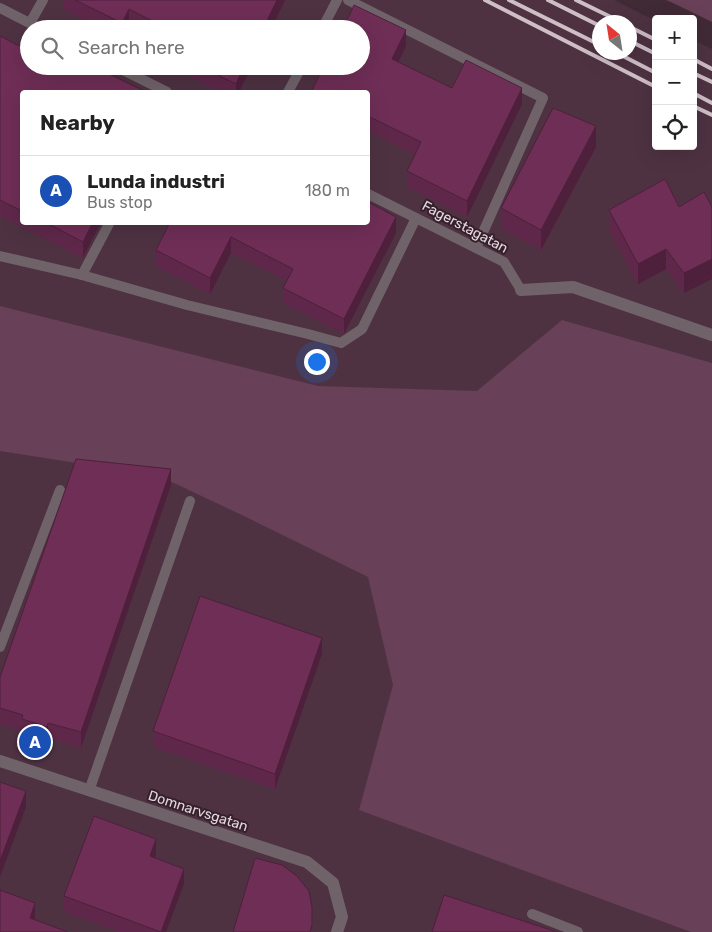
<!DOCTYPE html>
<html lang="en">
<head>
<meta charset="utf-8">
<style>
  :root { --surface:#fff; --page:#f2f2f2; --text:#222; --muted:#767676; --line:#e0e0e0; --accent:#82546f }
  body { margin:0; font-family:Rubik,sans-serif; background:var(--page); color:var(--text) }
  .controls { position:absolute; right:15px; top:15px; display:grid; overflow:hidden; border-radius:5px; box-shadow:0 5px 20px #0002 }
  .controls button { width:45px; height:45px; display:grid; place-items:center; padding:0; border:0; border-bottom:1px solid var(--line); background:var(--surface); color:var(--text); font:25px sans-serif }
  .compass { position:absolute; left:592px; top:15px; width:45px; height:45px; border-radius:50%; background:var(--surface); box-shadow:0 5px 20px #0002; rotate:330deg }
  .you { position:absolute; left:316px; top:361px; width:18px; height:18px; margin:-12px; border:4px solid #fff; border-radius:50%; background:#1a73e8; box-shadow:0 0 0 8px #1a73e833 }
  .badge { display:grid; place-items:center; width:32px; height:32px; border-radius:50%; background:var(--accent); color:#fff; font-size:16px; font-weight:700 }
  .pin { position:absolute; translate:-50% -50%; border:2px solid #fff; box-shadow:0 1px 5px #0006 }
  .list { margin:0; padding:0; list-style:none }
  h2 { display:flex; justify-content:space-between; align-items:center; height:65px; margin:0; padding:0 20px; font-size:21px }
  h2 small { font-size:16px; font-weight:400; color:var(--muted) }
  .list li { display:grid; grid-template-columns:32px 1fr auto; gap:15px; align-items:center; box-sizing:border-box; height:70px; padding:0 20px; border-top:1px solid var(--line) }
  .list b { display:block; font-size:19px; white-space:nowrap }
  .list p { margin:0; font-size:16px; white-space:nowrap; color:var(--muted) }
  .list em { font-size:16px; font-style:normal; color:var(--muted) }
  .icon { flex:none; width:28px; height:28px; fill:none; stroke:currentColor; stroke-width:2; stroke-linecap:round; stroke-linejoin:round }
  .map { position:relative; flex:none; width:712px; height:932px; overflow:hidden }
  .search { position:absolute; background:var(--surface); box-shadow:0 5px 20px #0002; left:20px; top:20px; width:350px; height:55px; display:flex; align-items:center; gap:12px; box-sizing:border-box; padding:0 18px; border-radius:28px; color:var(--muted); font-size:19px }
  .panel { position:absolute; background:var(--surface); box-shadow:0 5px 20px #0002; left:20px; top:90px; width:350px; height:135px; border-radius:5px }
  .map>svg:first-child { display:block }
  .built { fill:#4e3242; fill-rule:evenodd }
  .green { fill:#684057 }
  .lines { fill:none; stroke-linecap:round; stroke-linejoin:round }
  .service { stroke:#6f6369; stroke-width:10 }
  .minor { stroke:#6f6369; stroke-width:12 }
  .rail { stroke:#cebec6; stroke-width:4 }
  .wall { fill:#5f284a }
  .shaded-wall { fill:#4e203c }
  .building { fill:#6f2e56; stroke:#4e203c }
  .labels { text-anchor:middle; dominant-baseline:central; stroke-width:4; stroke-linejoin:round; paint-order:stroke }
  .street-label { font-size:14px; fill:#e5d6de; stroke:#35202c }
</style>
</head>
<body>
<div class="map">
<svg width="712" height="932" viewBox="0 0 712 932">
  <rect width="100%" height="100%" fill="#402a36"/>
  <!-- built -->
  <path class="built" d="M0,0H614L656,21V146H693V40L712,49V932H0ZM600,22H630V52H600ZM29,29H361V66H29ZM22,92H368V222H22Z"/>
  <!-- green -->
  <g class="green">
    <path d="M666,0H712V22L673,3Z"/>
    <path d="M0,306L318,386L477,391L562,320L712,363V932H691L359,810L393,685L368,577L246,517L159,476L0,451Z"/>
  </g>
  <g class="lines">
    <!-- service -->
    <g class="service">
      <path d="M348,0L543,98L476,248"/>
      <path d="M0,8L41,29"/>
      <path d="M30,23L43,0"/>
      <path d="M322,29L337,0"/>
      <path d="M115,66L167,92"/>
      <path d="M288,92L302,66"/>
      <path d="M368,194L504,262L521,290"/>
      <path d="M0,256L82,275L187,305L308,334L341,343L362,329L416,218"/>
      <path d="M82,275L110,222"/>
      <path d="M0,647L60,490"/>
      <path d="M89,791L190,501"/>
      <path d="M532,914L578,932"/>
    </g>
    <!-- minor -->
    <g class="minor">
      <path d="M521,290L573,287L712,335"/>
      <path d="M0,761L307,862L333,883L342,917L337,932"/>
    </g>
    <!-- rail -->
    <g class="rail">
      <path d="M485,0L656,87"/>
      <path d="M509,0L600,45"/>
      <path d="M548,0L600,26"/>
      <path d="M576,0L621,22"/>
      <path d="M630,27L656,40"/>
      <path d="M630,41L656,54"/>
      <path d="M615,52L656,73"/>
      <path d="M693,59L712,69"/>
      <path d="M693,73L712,82"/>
      <path d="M693,93L712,103"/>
      <path d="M693,106L712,115"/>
    </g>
  </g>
  <!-- wall -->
  <g class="wall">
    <path d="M64,0H285L271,29H136L129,25L127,29H101L64,10Z"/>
    <path d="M0,36L22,92V222H101L83,258L0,216Z"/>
    <path d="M406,46L399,62L452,88L522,104L467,217L407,187V171L415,155L368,131V92Z"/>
    <path d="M175,66H252L239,92H221L175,70Z"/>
    <path d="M596,147L541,250L501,229V208Z"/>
    <path d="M679,207H712L684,293L666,269L638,284L609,230V210Z"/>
    <path d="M170,222L396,233L344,334L283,303V288L287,281L231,253L210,294L156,266V250Z"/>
    <path d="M171,485L81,748L48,738L47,743L22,735V731L0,724V677Z"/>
    <path d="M322,654L275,789L153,747V731Z"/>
    <path d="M156,854L155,858L184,884L166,932H119L64,912V896Z"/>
  </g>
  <!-- shaded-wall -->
  <g class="shaded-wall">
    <path d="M277,0H285L271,29H263Z"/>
    <path d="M129,9V25L127,29H122V23Z"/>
    <path d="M406,30V46L392,75V59Z"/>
    <path d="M244,66H252L239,92H236V84Z"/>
    <path d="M522,88V104L467,217V201Z"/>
    <path d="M596,126V147L541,250V230Z"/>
    <path d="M396,217V233L344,334V319Z"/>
    <path d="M93,222H101L83,258V242Z"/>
    <path d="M231,237V253L210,294V278Z"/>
    <path d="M666,249V269L638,284V264Z"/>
    <path d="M712,259V279L684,293V273Z"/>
    <path d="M171,469V485L81,748V732Z"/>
    <path d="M322,638V654L275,789V774Z"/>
    <path d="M48,723V738L47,743V727Z"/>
    <path d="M26,791V807L0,877V861Z"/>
    <path d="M156,839V854L150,872V856Z"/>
    <path d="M184,869V884L166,932H161Z"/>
    <path d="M35,903V919L30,932V918Z"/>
  </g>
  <!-- building -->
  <g class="building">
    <path d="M75,0H277L263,29H168L129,9L122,23Z"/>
    <path d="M354,5L406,30L392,59L452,88L466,60L522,88L467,201L407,171L421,142L368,116V92H311L324,66H361V29H343Z"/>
    <path d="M0,36L29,51V66H93L146,92H22V211L0,200Z"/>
    <path d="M199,66H244L236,84Z"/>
    <path d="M553,108L596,126L541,230L501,208Z"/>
    <path d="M665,179L679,207L704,192L712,207V259L684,273L666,249L638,264L609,210Z"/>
    <path d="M368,202L396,217L344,319L283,288L293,269L231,237L210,278L156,250L170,222H368Z"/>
    <path d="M45,222H93L83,242Z"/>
    <path d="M76,459L171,469L81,732L48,723L47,727L22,719L23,715L0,708V677Z"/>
    <path d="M200,596L322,638L275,774L153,731Z"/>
    <path d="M0,782L26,791L0,861Z"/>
    <path d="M94,816L156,839L150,856L184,869L161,932L64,896Z"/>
    <path d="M255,858L282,865L297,876L309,891L312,907V925L310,932H233Z"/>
    <path d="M0,890L35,903L30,918L68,932H0Z"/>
    <path d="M444,895L557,932H432Z"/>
  </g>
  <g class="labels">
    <!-- street labels -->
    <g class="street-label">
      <text transform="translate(465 227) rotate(28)">Fagerstagatan</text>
      <text transform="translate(198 811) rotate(18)">Domnarvsgatan</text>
    </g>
  </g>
</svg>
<div class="controls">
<button>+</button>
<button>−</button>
<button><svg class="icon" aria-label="locate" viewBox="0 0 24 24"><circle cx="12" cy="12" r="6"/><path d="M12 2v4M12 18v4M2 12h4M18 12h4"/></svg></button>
</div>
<svg class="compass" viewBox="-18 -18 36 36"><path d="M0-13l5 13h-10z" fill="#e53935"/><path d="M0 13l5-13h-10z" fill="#767676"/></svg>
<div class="you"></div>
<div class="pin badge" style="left:35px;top:742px;background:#1a4fb4">A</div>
<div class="search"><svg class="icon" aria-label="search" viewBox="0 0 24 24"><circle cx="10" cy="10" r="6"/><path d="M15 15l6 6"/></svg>Search here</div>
<section class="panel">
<h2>Nearby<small></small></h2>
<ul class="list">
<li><span class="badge" style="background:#1a4fb4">A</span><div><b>Lunda industri</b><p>Bus stop</p></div><em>180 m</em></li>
</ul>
</section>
</div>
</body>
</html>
